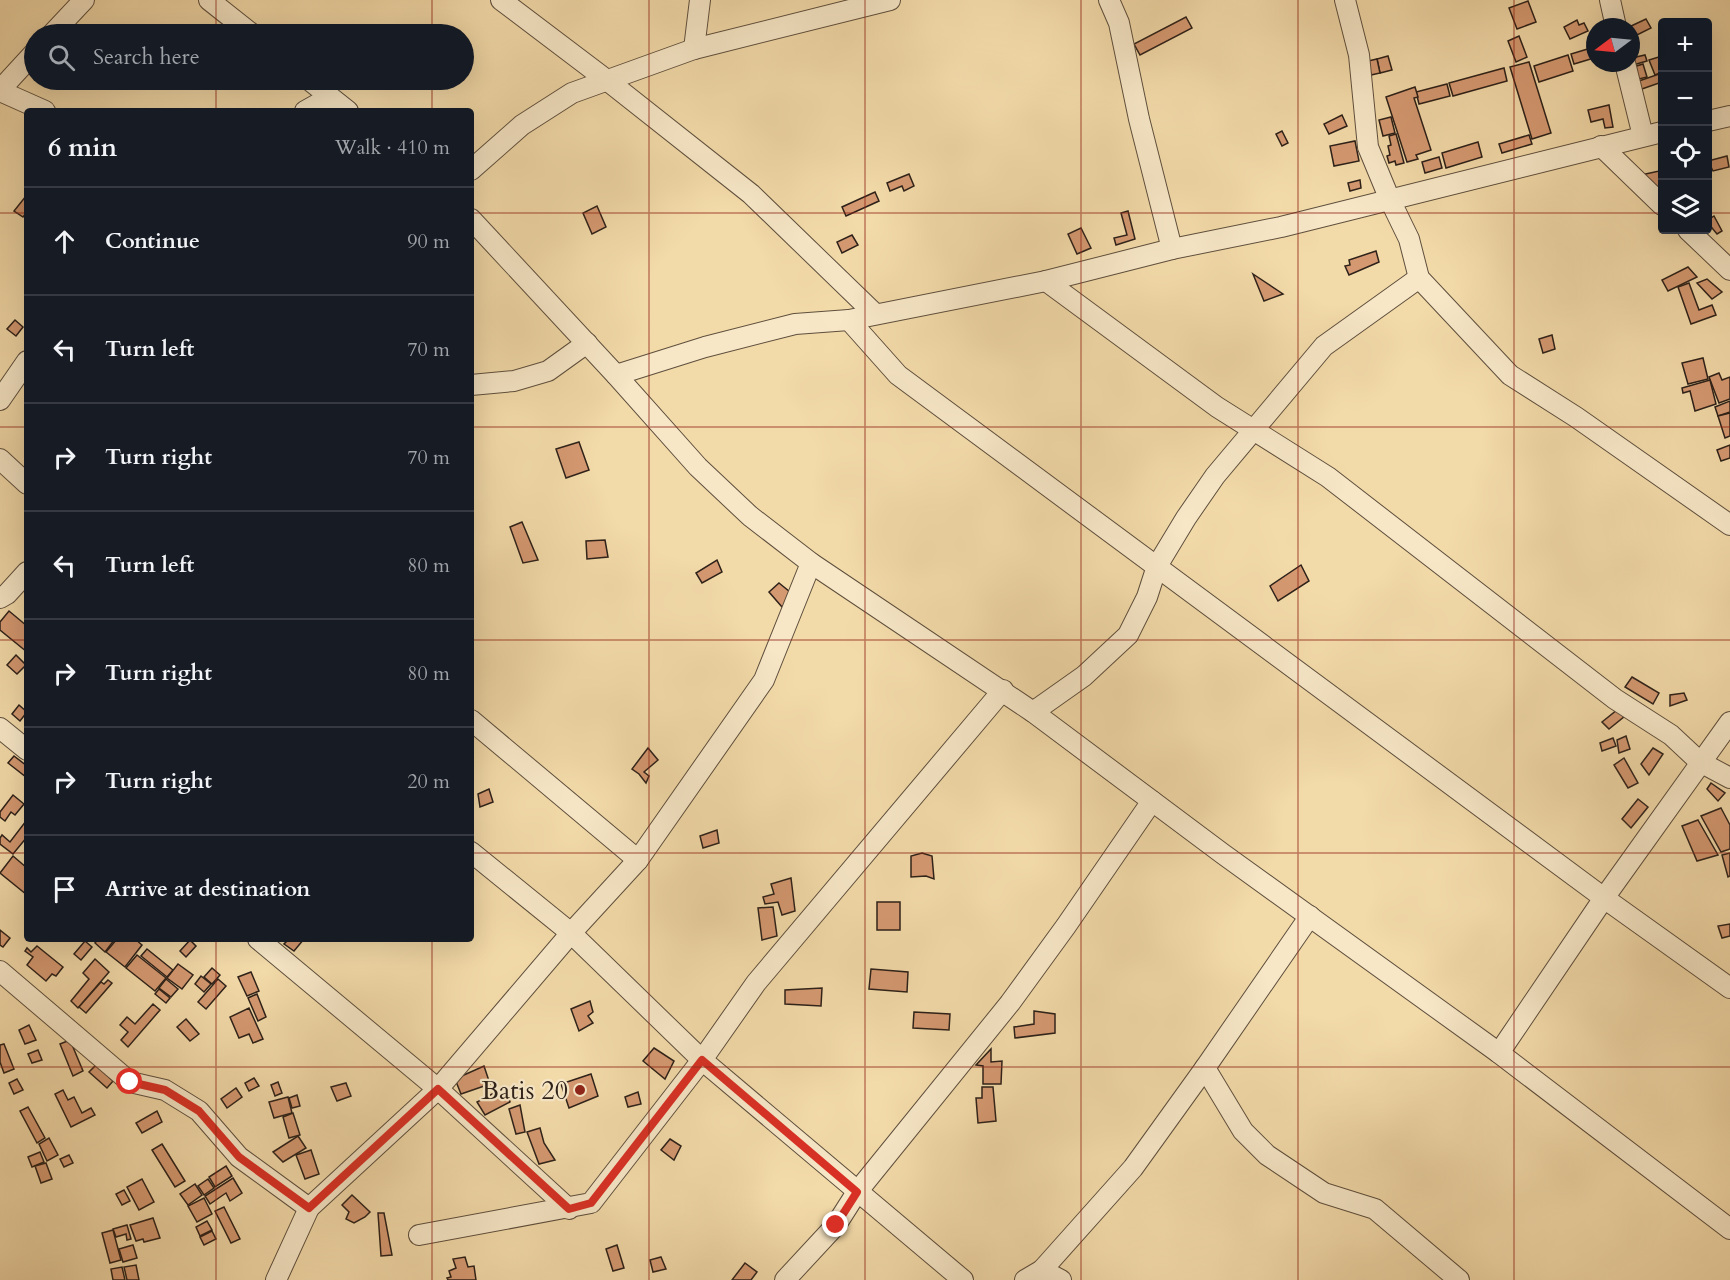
<!DOCTYPE html>
<html lang="en">
<head>
<meta charset="utf-8">
<style>
  :root { --surface:#171b24; --page:#242831; --text:#f1f3f6; --muted:#9ea1a6; --line:#363941 }
  body { margin:0; font-family:Cardo,serif; background:var(--page); color:var(--text) }
  .controls { position:absolute; right:18px; top:18px; display:grid; overflow:hidden; border-radius:6px; box-shadow:0 6px 24px #0002 }
  .controls button { width:54px; height:54px; display:grid; place-items:center; padding:0; border:0; border-bottom:2px solid var(--line); background:var(--surface); color:var(--text); font:30px sans-serif }
  .compass { position:absolute; left:1586px; top:18px; width:54px; height:54px; border-radius:50%; background:var(--surface); box-shadow:0 6px 24px #0002; rotate:254deg }
  .stop { position:absolute; width:18px; height:18px; margin:-14px; border:4px solid #d93025; border-radius:50%; background:#fff }
  .stop.end { background:#d93025; border-color:#fff; box-shadow:0 2px 6px #0008 }
  .list { margin:0; padding:0; list-style:none }
  h2 { display:flex; justify-content:space-between; align-items:center; height:78px; margin:0; padding:0 24px; font-size:26px }
  h2 small { font-size:20px; font-weight:400; color:var(--muted) }
  .list li { display:grid; grid-template-columns:39px 1fr auto; gap:18px; align-items:center; box-sizing:border-box; height:108px; padding:0 24px; border-top:2px solid var(--line) }
  .list b { display:block; font-size:22px; white-space:nowrap }
  .list em { font-size:20px; font-style:normal; color:var(--muted) }
  .icon { flex:none; width:33px; height:33px; fill:none; stroke:currentColor; stroke-width:2; stroke-linecap:round; stroke-linejoin:round }
  .map { position:relative; flex:none; width:1730px; height:1280px; overflow:hidden }
  .search { position:absolute; background:var(--surface); box-shadow:0 6px 24px #0002; left:24px; top:24px; width:450px; height:66px; display:flex; align-items:center; gap:15px; box-sizing:border-box; padding:0 21px; border-radius:33px; color:var(--muted); font-size:22px }
  .panel { position:absolute; background:var(--surface); box-shadow:0 6px 24px #0002; left:24px; top:108px; width:450px; height:834px; border-radius:6px }
  .map>svg:first-child { display:block }
  .building { fill:#d59971; stroke:#2d2119; stroke-width:1.5 }
  .lines { fill:none; stroke-linecap:round; stroke-linejoin:round }
  .minor-casing { stroke:#5e4f3d; stroke-width:22 }
  .minor { stroke:#f7e7c7; stroke-width:20 }
  .route { stroke:#d93025; stroke-width:8 }
  .grid { fill:none; stroke:#8f2418; stroke-width:1.5; stroke-opacity:0.55 }
  .poi-dot { fill:#8f2418; stroke:#f7e7c7; stroke-width:2 }
  .labels { text-anchor:middle; dominant-baseline:central; stroke-width:4.5; stroke-linejoin:round; paint-order:stroke }
  .poi-label { font-size:26px; fill:#2d2119; stroke:#f7e7c7; text-anchor:end }
</style>
</head>
<body>
<div class="map">
<svg width="1730" height="1280" viewBox="0 0 1730 1280">
  <rect width="100%" height="100%" fill="#f3daa9"/>
  <filter id="stains"><feTurbulence type="fractalNoise" baseFrequency=".00333" numOctaves="4"/><feColorMatrix values="0 0 0 0 .2 0 0 0 0 .09 0 0 0 0 .02 0 0 0 .5 -.17"/></filter>
  <radialGradient id="worn" r=".72"><stop offset=".6" stop-color="#630" stop-opacity="0"/><stop offset="1" stop-color="#630" stop-opacity=".3"/></radialGradient>
  <!-- building -->
  <g class="building">
    <path d="M1528,1L1536,22L1517,29L1509,8Z"/>
    <path d="M1186,17L1192,28L1140,55L1134,44Z"/>
    <path d="M1646,19L1651,28L1631,38V27H1629Z"/>
    <path d="M1577,20L1579,25L1584,23L1588,31L1570,39L1564,27Z"/>
    <path d="M1519,36L1527,57L1516,62L1508,41Z"/>
    <path d="M1591,48L1594,58L1574,64L1571,54Z"/>
    <path d="M1635,53L1636,57L1645,55L1647,61L1633,65L1631,54Z"/>
    <path d="M1568,55L1573,71L1539,82L1534,66Z"/>
    <path d="M1388,56L1392,70L1380,73L1377,59Z"/>
    <path d="M1662,56V72L1655,75L1649,60Z"/>
    <path d="M1377,59L1380,73L1371,75L1368,61Z"/>
    <path d="M1529,62L1551,133L1532,139L1510,67Z"/>
    <path d="M1643,64L1647,77L1639,79L1630,68Z"/>
    <path d="M1504,68L1507,81L1453,96L1449,83Z"/>
    <path d="M1662,73V82L1639,90L1636,82Z"/>
    <path d="M1447,84L1450,96L1419,104L1416,92Z"/>
    <path d="M1415,87L1418,97L1414,98L1431,150L1416,155L1418,159L1407,162L1386,97Z"/>
    <path d="M1609,105L1613,127L1605,128L1603,119L1591,122L1588,110Z"/>
    <path d="M1342,115L1347,126L1329,134L1324,124Z"/>
    <path d="M1391,117L1395,133L1383,136L1379,120Z"/>
    <path d="M1282,131L1288,143L1282,146L1276,134Z"/>
    <path d="M1396,134L1404,163L1396,165L1395,161L1389,163L1387,156L1390,155L1388,146L1391,145L1389,136Z"/>
    <path d="M1529,135L1532,144L1502,153L1499,144Z"/>
    <path d="M1355,141L1359,161L1334,166L1330,146Z"/>
    <path d="M1478,142L1482,157L1446,168L1442,153Z"/>
    <path d="M1727,156L1729,167L1713,171L1708,161Z"/>
    <path d="M1439,157L1442,168L1425,173L1422,162Z"/>
    <path d="M1659,171L1662,177V192L1660,193L1641,175Z"/>
    <path d="M909,174L914,186L904,191L902,186L890,191L887,183Z"/>
    <path d="M1360,180L1361,188L1350,191L1348,183Z"/>
    <path d="M875,192L879,201L846,216L842,207Z"/>
    <path d="M26,196L27,212L23,217L14,211Z"/>
    <path d="M597,206L606,227L592,234L583,213Z"/>
    <path d="M1128,211L1135,239L1116,245L1114,238L1127,235L1121,213Z"/>
    <path d="M1714,216L1722,231L1717,234L1708,223V220Z"/>
    <path d="M1081,228L1091,248L1077,254L1068,234Z"/>
    <path d="M852,235L858,245L842,253L837,242Z"/>
    <path d="M1376,251L1379,262L1349,275L1345,266L1350,265L1349,260Z"/>
    <path d="M1688,267L1697,277L1668,291L1662,280Z"/>
    <path d="M1253,274L1283,294L1264,301Z"/>
    <path d="M1707,279L1722,292L1712,299L1697,283Z"/>
    <path d="M1689,283L1699,310L1712,305L1716,315L1691,324L1678,287Z"/>
    <path d="M15,320L23,327L16,336L7,329Z"/>
    <path d="M1552,335L1555,349L1543,353L1539,339Z"/>
    <path d="M1703,358L1708,379L1688,384L1682,363Z"/>
    <path d="M1719,373L1722,380L1730,377V399L1719,403L1709,377Z"/>
    <path d="M1710,380L1716,404L1695,411L1690,391L1683,393L1682,388Z"/>
    <path d="M1730,401V412L1718,416L1715,407Z"/>
    <path d="M1730,413V436L1725,438L1718,416Z"/>
    <path d="M579,442L589,470L566,478L556,449Z"/>
    <path d="M1730,445V458L1721,461L1717,450Z"/>
    <path d="M522,522L538,560L523,563L510,527Z"/>
    <path d="M605,540L608,557L587,559L586,541Z"/>
    <path d="M717,560L722,572L702,583L696,573Z"/>
    <path d="M1301,565L1309,581L1278,601L1270,586Z"/>
    <path d="M779,583L795,596L782,607L769,592Z"/>
    <path d="M9,611L27,626V652L0,630V622Z"/>
    <path d="M16,655L26,665L17,674L7,665Z"/>
    <path d="M1632,677L1659,693L1653,704L1625,687Z"/>
    <path d="M1684,693L1687,700L1670,706V695Z"/>
    <path d="M19,705L27,712L20,721L12,714Z"/>
    <path d="M1617,710L1625,716L1609,729L1602,722Z"/>
    <path d="M1626,736L1630,749L1619,753L1617,740Z"/>
    <path d="M1613,738L1616,746L1602,751L1600,743Z"/>
    <path d="M648,748L658,760L644,772L649,776L646,783L639,774L632,769Z"/>
    <path d="M1653,748L1663,754L1649,775L1641,764Z"/>
    <path d="M14,756L27,766L26,777L8,763Z"/>
    <path d="M1624,758L1638,783L1628,788L1614,765Z"/>
    <path d="M1711,783L1725,793L1718,801L1707,789Z"/>
    <path d="M489,789L493,802L480,807L478,794Z"/>
    <path d="M13,795L24,804L15,815L11,812L5,821L0,817V812Z"/>
    <path d="M1638,799L1648,807L1631,828L1622,819Z"/>
    <path d="M1721,808L1730,825V849L1721,852L1701,816Z"/>
    <path d="M1698,820L1718,855L1697,861L1682,826Z"/>
    <path d="M26,821L27,837L13,854L0,844V838L2,835L10,842Z"/>
    <path d="M717,830L719,843L703,848L700,836Z"/>
    <path d="M922,853L932,856L934,879L926,876L911,877V856Z"/>
    <path d="M1730,853V876L1728,877L1722,855Z"/>
    <path d="M13,856L27,868V895L0,873Z"/>
    <path d="M791,878L795,911L782,915L778,902L765,904L763,897L774,894L771,884Z"/>
    <rect x="877" y="902" width="23" height="28"/>
    <path d="M773,907L777,936L762,940L758,908Z"/>
    <path d="M1730,924V936L1722,938L1718,926Z"/>
    <path d="M0,930L10,938L3,947L0,945Z"/>
    <path d="M98,939H115L105,952L95,943Z"/>
    <path d="M117,939H135L142,945L125,967L106,952Z"/>
    <path d="M289,939H304L294,951L284,944Z"/>
    <path d="M190,940L196,946L186,957L180,951Z"/>
    <path d="M85,941L92,947L81,960L74,954Z"/>
    <path d="M37,946L63,967L56,976L52,974L46,981L27,965L33,957L25,951L27,948L31,952Z"/>
    <path d="M147,949L173,970L167,977L141,956Z"/>
    <path d="M137,955L166,978L155,991L126,968Z"/>
    <path d="M95,959L109,972L78,1008L71,1001L89,979L83,973Z"/>
    <path d="M178,964L193,975L182,989L167,978Z"/>
    <path d="M212,968L220,975L212,984L204,977Z"/>
    <path d="M871,969L908,972L907,992L869,989Z"/>
    <path d="M251,972L259,991L247,996L238,977Z"/>
    <path d="M201,976L211,984L204,992L195,984Z"/>
    <path d="M166,979L178,989L171,997L159,988Z"/>
    <path d="M218,979L226,986L206,1009L198,1002Z"/>
    <path d="M108,980L112,983L86,1013L79,1007L101,982L104,984Z"/>
    <path d="M822,988L821,1006L785,1004V990Z"/>
    <path d="M159,989L170,998L166,1003L155,994Z"/>
    <path d="M257,994L266,1017L258,1021L248,998Z"/>
    <path d="M590,1001L593,1012L588,1016L593,1023L579,1031L571,1009Z"/>
    <path d="M153,1004L160,1010L128,1047L121,1040L128,1032L120,1025L127,1017L135,1024Z"/>
    <path d="M249,1008L263,1039L253,1043L249,1034L239,1038L230,1017Z"/>
    <path d="M1034,1011L1055,1014V1033L1015,1038L1014,1027L1034,1024Z"/>
    <path d="M914,1012L950,1014L949,1030L913,1028Z"/>
    <path d="M186,1019L199,1034L190,1041L177,1027Z"/>
    <path d="M29,1025L36,1040L25,1044L19,1030Z"/>
    <path d="M70,1040L83,1071L73,1076L60,1044Z"/>
    <path d="M4,1044L14,1069L4,1073L0,1062V1045Z"/>
    <path d="M654,1048L674,1061L665,1079L643,1061Z"/>
    <path d="M991,1049V1062L1002,1061L1001,1084H983V1066L976,1065Z"/>
    <path d="M38,1050L42,1060L32,1063L28,1054Z"/>
    <path d="M96,1065L113,1081L107,1088L89,1072Z"/>
    <path d="M484,1066L490,1084L461,1094L455,1079Z"/>
    <path d="M591,1074L598,1096L569,1108L561,1084Z"/>
    <path d="M254,1078L259,1086L249,1091L245,1083Z"/>
    <path d="M17,1079L23,1090L14,1094L9,1083Z"/>
    <path d="M278,1082L282,1093L275,1096L271,1085Z"/>
    <path d="M346,1083L351,1096L337,1101L331,1087Z"/>
    <path d="M505,1087L510,1102L485,1115L477,1102Z"/>
    <path d="M982,1087H993L996,1121L978,1123L976,1098H982Z"/>
    <path d="M236,1088L242,1097L227,1108L221,1099Z"/>
    <path d="M63,1090L68,1100L74,1097L82,1113L91,1108L95,1115L71,1127L55,1094Z"/>
    <path d="M638,1092L641,1104L628,1107L625,1097Z"/>
    <path d="M297,1095L300,1106L292,1108L289,1098Z"/>
    <path d="M288,1097L292,1113L274,1118L269,1102Z"/>
    <path d="M520,1105L525,1132L516,1134L509,1109Z"/>
    <path d="M28,1107L45,1138L37,1143L20,1111Z"/>
    <path d="M157,1111L162,1122L142,1133L136,1123Z"/>
    <path d="M293,1113L300,1135L289,1138L283,1117Z"/>
    <path d="M540,1128L544,1143L555,1160L539,1164L527,1132Z"/>
    <path d="M298,1136L306,1148L283,1162L273,1152Z"/>
    <path d="M49,1138L58,1155L47,1161L39,1144Z"/>
    <path d="M670,1139L681,1146L674,1160L661,1150Z"/>
    <path d="M162,1144L185,1181L175,1187L152,1150Z"/>
    <path d="M311,1150L319,1174L305,1179L296,1155Z"/>
    <path d="M40,1152L44,1162L32,1167L28,1157Z"/>
    <path d="M69,1155L73,1163L64,1167L60,1159Z"/>
    <path d="M46,1163L52,1179L41,1183L35,1166Z"/>
    <path d="M226,1166L232,1176L215,1187L209,1177Z"/>
    <path d="M233,1178L242,1193L230,1201L226,1193L210,1204L205,1196Z"/>
    <path d="M142,1179L154,1202L139,1210L127,1187Z"/>
    <path d="M208,1179L214,1188L204,1195L198,1186Z"/>
    <path d="M195,1184L202,1195L188,1205L180,1194Z"/>
    <path d="M124,1190L130,1201L122,1205L116,1194Z"/>
    <path d="M352,1195L370,1212L365,1217L354,1223L346,1219L349,1212L342,1205Z"/>
    <path d="M204,1198L212,1214L197,1222L188,1206Z"/>
    <path d="M224,1207L240,1239L231,1243L215,1211Z"/>
    <path d="M378,1213H384L392,1255L381,1256Z"/>
    <path d="M153,1218L160,1238L144,1242L143,1239L136,1241L130,1225Z"/>
    <path d="M207,1221L212,1230L200,1236L196,1227Z"/>
    <path d="M127,1225L131,1239L127,1240L126,1234L116,1237L113,1229Z"/>
    <path d="M113,1230L121,1260L110,1263L102,1233Z"/>
    <path d="M212,1231L216,1239L204,1245L200,1237Z"/>
    <path d="M133,1245L137,1258L123,1262L119,1249Z"/>
    <path d="M617,1245L624,1268L613,1271L606,1249Z"/>
    <path d="M465,1257L468,1267L474,1266L476,1280H448L447,1278L451,1277L449,1271L456,1268L453,1259Z"/>
    <path d="M661,1257L666,1269L653,1272L650,1260Z"/>
    <path d="M745,1263L757,1272L751,1280H732Z"/>
    <path d="M136,1265L139,1280H127L124,1267Z"/>
    <path d="M122,1267L125,1280H113L111,1269Z"/>
  </g>
  <g class="lines">
    <!-- minor casing -->
    <g class="minor-casing">
      <g id="minor">
        <path d="M209,0L252,34"/>
        <path d="M501,0L608,81L751,194L875,314"/>
        <path d="M1109,0L1119,23L1139,119L1172,249"/>
        <path d="M1345,0L1359,55L1368,147L1390,200L1409,239L1419,278L1510,375L1576,417L1730,525"/>
        <path d="M1610,0L1616,27"/>
        <path d="M52,34L84,0"/>
        <path d="M694,49L700,0"/>
        <path d="M1625,63L1643,136"/>
        <path d="M309,80L348,111"/>
        <path d="M0,90L34,53"/>
        <path d="M0,91L45,111"/>
        <path d="M305,111L330,97"/>
        <path d="M1708,121L1730,116"/>
        <path d="M1601,146L1662,205"/>
        <path d="M471,170L522,125L572,93L694,49L890,0"/>
        <path d="M471,219L616,375L698,467L750,516L811,563L1033,712L1223,854L1499,1053L1730,1229"/>
        <path d="M1688,230L1730,270"/>
        <path d="M1046,281L1217,407L1328,477L1615,699L1671,735L1700,762L1730,778"/>
        <path d="M849,320L898,375L1604,898L1730,722"/>
        <path d="M616,375L705,347L795,324L849,320L1046,281L1172,249L1281,227L1662,132"/>
        <path d="M471,385L514,381L548,371L587,343"/>
        <path d="M0,400L27,361"/>
        <path d="M0,459L27,484"/>
        <path d="M0,598L7,594L27,572"/>
        <path d="M1033,712L1084,676L1128,635L1147,597L1157,566L1186,518L1215,476L1324,346L1419,278"/>
        <path d="M471,720L638,860"/>
        <path d="M0,728L27,750"/>
        <path d="M471,852L571,933L702,1060L963,1280"/>
        <path d="M258,939L438,1089L569,1209"/>
        <path d="M0,971L130,1082L165,1090L199,1111L239,1157L309,1208"/>
        <path d="M1499,1053L1604,898L1730,988"/>
        <path d="M1205,1068L1243,1131L1267,1155L1324,1193L1375,1209L1459,1280"/>
        <path d="M419,1235L591,1203L702,1060L756,983L1003,690"/>
        <path d="M1042,1270L1061,1280"/>
        <path d="M276,1280L309,1208L438,1089L571,933L638,860L764,680L811,563"/>
        <path d="M785,1280L836,1225L857,1192L1010,1003L1066,926L1152,801"/>
        <path d="M1025,1280L1042,1270L1133,1168L1205,1068L1310,916"/>
      </g>
    </g>
    <!-- minor -->
    <use href="#minor" class="minor"/>
  </g>
  <g class="lines">
    <!-- route -->
    <path class="route" d="M130,1082L165,1090L199,1111L239,1157L309,1208L438,1089L569,1209L591,1203L702,1060L857,1192L836,1225"/>
  </g>
  <!-- grid -->
  <path class="grid" d="M216,0V34M432,0V34M649,0V1280M865,0V1280M1081,0V1280M1298,0V1280M1514,0V1280M216,80V111M432,80V111M0,213H27M471,213H1662M1708,213H1730M0,427H27M471,427H1730M0,640H27M471,640H1730M0,853H27M471,853H1730M216,939V1280M432,939V1280M0,1067H1730"/>
  <!-- markers -->
  <circle class="poi-dot" cx="580" cy="1090" r="6"/>
  <g class="labels">
    <!-- poi labels -->
    <g class="poi-label">
      <text x="568" y="1090">Batis 20</text>
    </g>
  </g>
  <rect width="100%" height="100%" filter="url(#stains)"/>
  <rect width="100%" height="100%" fill="url(#worn)"/>
</svg>
<div class="controls">
<button>+</button>
<button>−</button>
<button><svg class="icon" aria-label="locate" viewBox="0 0 24 24"><circle cx="12" cy="12" r="6"/><path d="M12 2v4M12 18v4M2 12h4M18 12h4"/></svg></button>
<button><svg class="icon" aria-label="layers" viewBox="0 0 24 24"><path d="M12 4l9 5-9 5-9-5zM3 14l9 5 9-5"/></svg></button>
</div>
<svg class="compass" viewBox="-18 -18 36 36"><path d="M0-13l5 13h-10z" fill="#e53935"/><path d="M0 13l5-13h-10z" fill="#9ea1a6"/></svg>
<div class="stop" style="left:130px;top:1082px"></div>
<div class="stop end" style="left:836px;top:1225px"></div>
<div class="search"><svg class="icon" aria-label="search" viewBox="0 0 24 24"><circle cx="10" cy="10" r="6"/><path d="M15 15l6 6"/></svg>Search here</div>
<section class="panel">
<h2>6 min<small>Walk · 410 m</small></h2>
<ul class="list">
<li><svg class="icon" aria-label="ahead" viewBox="0 0 24 24"><path d="M12 20V5M6 11l6-6 6 6"/></svg><div><b>Continue</b></div><em>90 m</em></li>
<li><svg class="icon" aria-label="left" viewBox="0 0 24 24"><path d="M17 20v-9H6M10 6l-5 5 5 5"/></svg><div><b>Turn left</b></div><em>70 m</em></li>
<li><svg class="icon" aria-label="right" viewBox="0 0 24 24"><path d="M7 20v-9h11M14 6l5 5-5 5"/></svg><div><b>Turn right</b></div><em>70 m</em></li>
<li><svg class="icon" aria-label="left" viewBox="0 0 24 24"><path d="M17 20v-9H6M10 6l-5 5 5 5"/></svg><div><b>Turn left</b></div><em>80 m</em></li>
<li><svg class="icon" aria-label="right" viewBox="0 0 24 24"><path d="M7 20v-9h11M14 6l5 5-5 5"/></svg><div><b>Turn right</b></div><em>80 m</em></li>
<li><svg class="icon" aria-label="right" viewBox="0 0 24 24"><path d="M7 20v-9h11M14 6l5 5-5 5"/></svg><div><b>Turn right</b></div><em>20 m</em></li>
<li><svg class="icon" aria-label="arrive" viewBox="0 0 24 24"><path d="M6 21V4h12l-3 4 3 4H6"/></svg><div><b>Arrive at destination</b></div></li>
</ul>
</section>
</div>
</body>
</html>
